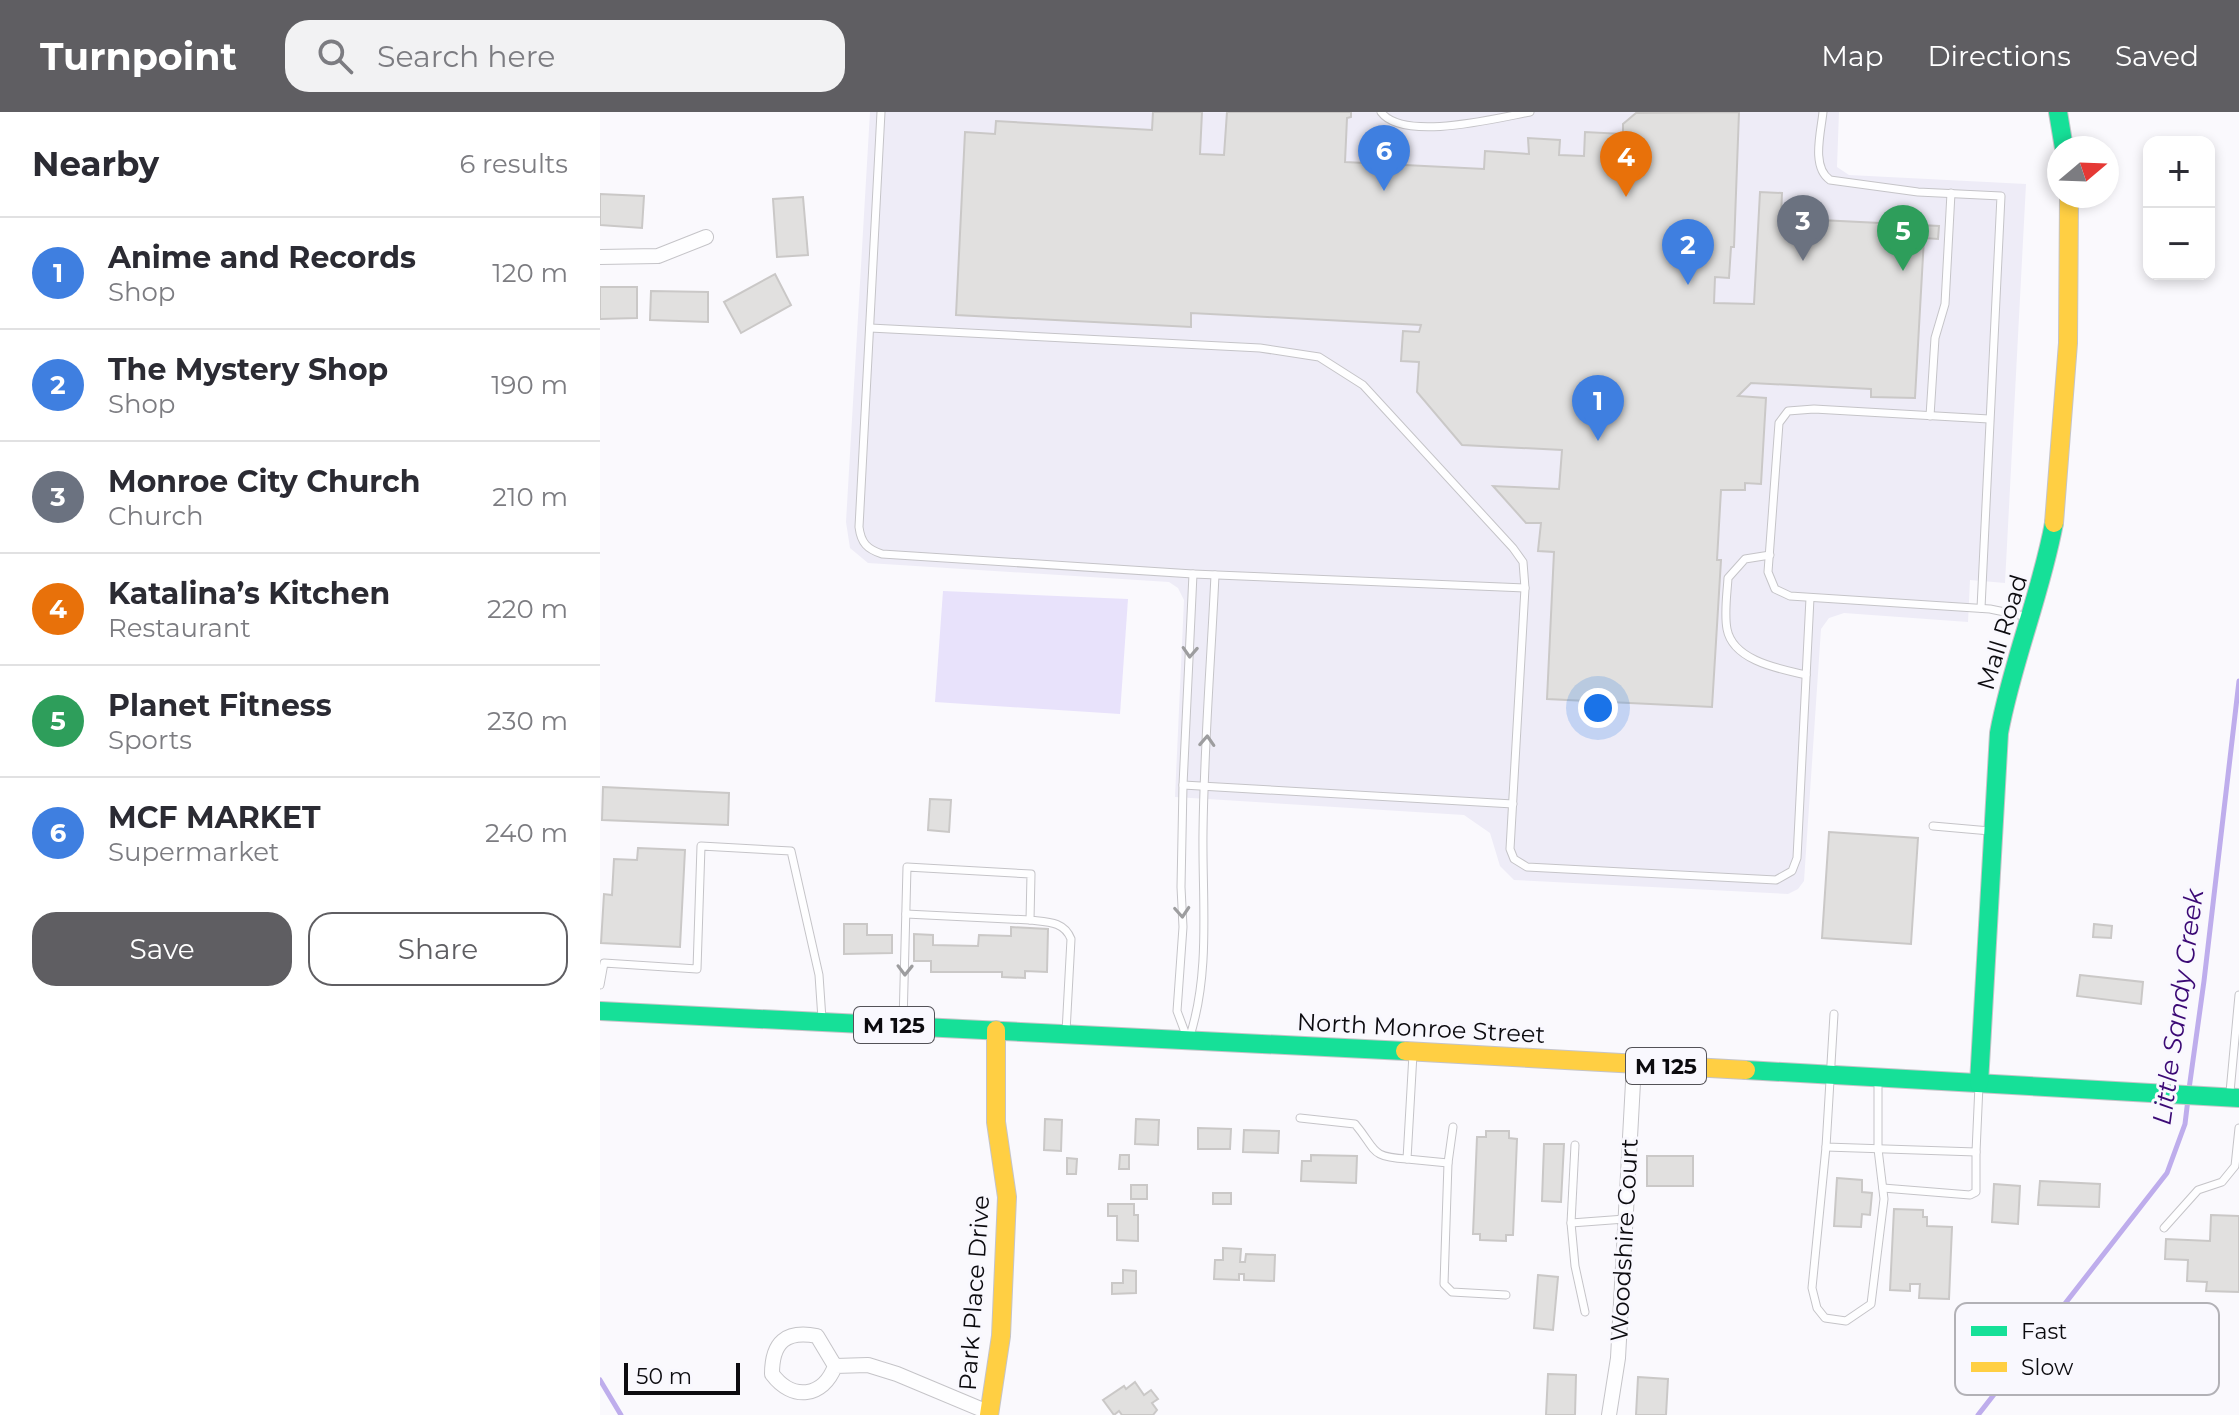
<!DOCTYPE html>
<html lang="en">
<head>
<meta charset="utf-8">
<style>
  :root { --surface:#fff; --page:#f2f2f3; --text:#2b2b33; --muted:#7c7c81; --line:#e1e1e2; --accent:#5f5e62 }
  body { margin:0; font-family:Montserrat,sans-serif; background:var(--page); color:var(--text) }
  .controls { position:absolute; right:24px; top:24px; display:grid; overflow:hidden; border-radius:16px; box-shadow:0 4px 12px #0003 }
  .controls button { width:72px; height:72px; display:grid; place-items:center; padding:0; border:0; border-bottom:2px solid var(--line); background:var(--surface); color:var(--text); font:40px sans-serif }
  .compass { position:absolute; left:1447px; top:24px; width:72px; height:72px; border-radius:50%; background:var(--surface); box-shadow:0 4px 12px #0003; rotate:71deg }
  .scale { position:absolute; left:24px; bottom:20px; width:116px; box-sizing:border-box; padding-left:8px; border:4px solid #0c0b0f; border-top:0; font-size:22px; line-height:28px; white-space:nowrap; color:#0c0b0f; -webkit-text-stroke:6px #f9f8fe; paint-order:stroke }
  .you { position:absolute; left:998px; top:596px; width:28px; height:28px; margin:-20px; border:6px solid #fff; border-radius:50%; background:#1a73e8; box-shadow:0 0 0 12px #1a73e833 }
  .badge { display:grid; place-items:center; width:52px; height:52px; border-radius:50%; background:var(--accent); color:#fff; font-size:26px; font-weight:700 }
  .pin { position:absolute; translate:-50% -66px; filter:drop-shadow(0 2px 4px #0008) }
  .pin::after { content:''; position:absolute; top:42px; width:28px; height:24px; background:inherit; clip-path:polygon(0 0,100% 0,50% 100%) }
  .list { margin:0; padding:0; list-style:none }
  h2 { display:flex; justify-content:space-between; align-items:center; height:104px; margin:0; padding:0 32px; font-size:34px }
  h2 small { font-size:26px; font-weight:400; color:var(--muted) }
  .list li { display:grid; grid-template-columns:52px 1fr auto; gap:24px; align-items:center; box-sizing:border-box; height:112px; padding:0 32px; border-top:2px solid var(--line) }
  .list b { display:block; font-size:30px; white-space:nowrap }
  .list p { margin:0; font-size:26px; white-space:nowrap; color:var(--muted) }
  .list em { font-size:26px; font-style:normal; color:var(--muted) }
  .actions { display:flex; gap:16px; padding:24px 32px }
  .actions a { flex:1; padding:18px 0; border:2px solid var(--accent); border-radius:24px; text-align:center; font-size:28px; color:var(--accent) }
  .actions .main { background:var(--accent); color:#fff }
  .icon { flex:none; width:44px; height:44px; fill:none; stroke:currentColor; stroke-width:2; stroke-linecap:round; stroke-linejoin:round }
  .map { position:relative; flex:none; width:1639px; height:1303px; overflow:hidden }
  header { display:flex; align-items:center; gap:48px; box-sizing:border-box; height:112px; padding:0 40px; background:var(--accent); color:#fff }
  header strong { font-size:38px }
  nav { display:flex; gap:44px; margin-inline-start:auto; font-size:28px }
  .search { width:560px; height:72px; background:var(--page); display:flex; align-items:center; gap:20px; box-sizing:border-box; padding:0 28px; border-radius:24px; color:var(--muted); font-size:30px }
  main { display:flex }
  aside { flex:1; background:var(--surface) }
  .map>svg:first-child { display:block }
  .built { fill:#eeecf7 }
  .green { fill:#e8e2fb }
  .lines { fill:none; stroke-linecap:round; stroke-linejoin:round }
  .stream { stroke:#beadec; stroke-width:5 }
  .building { fill:#e1e0df; stroke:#cac8c7; stroke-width:2 }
  .lane-casing { stroke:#c5c4c8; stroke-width:9 }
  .street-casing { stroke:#c5c4c8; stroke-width:16 }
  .fast-casing { stroke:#c5c4c8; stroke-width:20 }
  .slow-casing { stroke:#c5c4c8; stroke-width:20 }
  .lane { stroke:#fefeff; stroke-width:7 }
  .street { stroke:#fefeff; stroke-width:14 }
  .fast { stroke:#16e098; stroke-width:18 }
  .slow { stroke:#ffcf43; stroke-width:18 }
  .oneway { stroke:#9d9d9f }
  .labels { text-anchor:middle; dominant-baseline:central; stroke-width:6; stroke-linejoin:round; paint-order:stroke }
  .shield { fill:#f9f8fe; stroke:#535257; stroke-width:2 }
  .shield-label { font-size:22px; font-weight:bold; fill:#0c0b0f }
  .street-label { font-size:24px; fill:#0c0b0f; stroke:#f9f8fe }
  .water-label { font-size:26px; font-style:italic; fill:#3b0975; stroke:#f9f8fe }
  .key { fill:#f9f8fe; stroke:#b2b1b6; stroke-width:2 }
  .key-label { font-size:22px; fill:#0c0b0f }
</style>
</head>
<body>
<header>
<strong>Turnpoint</strong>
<div class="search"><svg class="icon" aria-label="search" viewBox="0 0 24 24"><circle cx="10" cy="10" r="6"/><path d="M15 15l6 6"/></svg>Search here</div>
<nav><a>Map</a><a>Directions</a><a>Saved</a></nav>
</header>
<main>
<aside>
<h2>Nearby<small>6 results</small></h2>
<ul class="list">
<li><span class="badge" style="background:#3f7fe0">1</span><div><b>Anime and Records</b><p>Shop</p></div><em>120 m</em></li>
<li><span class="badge" style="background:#3f7fe0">2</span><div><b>The Mystery Shop</b><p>Shop</p></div><em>190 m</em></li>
<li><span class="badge" style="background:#6b7280">3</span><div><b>Monroe City Church</b><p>Church</p></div><em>210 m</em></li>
<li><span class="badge" style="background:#e8710a">4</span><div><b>Katalina’s Kitchen</b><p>Restaurant</p></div><em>220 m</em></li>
<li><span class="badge" style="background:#2e9e5b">5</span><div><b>Planet Fitness</b><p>Sports</p></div><em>230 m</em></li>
<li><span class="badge" style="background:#3f7fe0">6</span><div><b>MCF MARKET</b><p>Supermarket</p></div><em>240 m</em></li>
</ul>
<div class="actions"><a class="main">Save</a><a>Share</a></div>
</aside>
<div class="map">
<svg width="1639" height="1303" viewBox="0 0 1639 1303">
  <rect width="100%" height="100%" fill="#faf9fd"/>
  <!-- built -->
  <path class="built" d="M270,0H1239L1237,55L1249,63L1426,72L1405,471L1370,468L1368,510L1244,501L1229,506L1221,517L1204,769L1198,777L1188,782L914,768L900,754L890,721L864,703L575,685L584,488L578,476L569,470L268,451L250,436L246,410Z"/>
  <!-- green -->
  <path class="green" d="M343,479L528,487L520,602L335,590Z"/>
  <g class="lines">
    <!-- stream -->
    <g class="stream">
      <path d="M1589,977L1604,869L1639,569"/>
      <path d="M0,1268L21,1303"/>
      <path d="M1378,1303L1567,1061L1585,1012L1588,987"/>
    </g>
  </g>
  <!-- building -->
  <g class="building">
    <path d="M553,0H602L600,42L624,43L627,0H751V5L747,6L745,50L884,57L885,39L929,42L928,26L960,28L959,43L984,44L985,20L1023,22V12L1036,1L1139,0L1134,135H1131L1129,166L1115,165L1114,191L1154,192L1160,80L1182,81L1181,106L1339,114L1338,127L1324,126L1315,286L1271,285V277L1151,271L1138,284L1166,286L1161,372L1145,371V378H1121L1117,448H1121L1112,595L947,587L954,440L938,439L941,411H926L893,374L959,377L962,338L862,333L817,280L819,250L801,249L803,219L819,220L821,213L591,201V215L356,203L365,20L395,22L396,9L552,18Z"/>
    <path d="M0,82L44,84L42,116L0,113Z"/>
    <path d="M203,85L208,143L177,145L173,87Z"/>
    <path d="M175,162L191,193L141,221L124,190Z"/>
    <path d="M0,175H37V206L0,207Z"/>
    <path d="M51,179L108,180V210L50,208Z"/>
    <path d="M3,675L129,681L128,713L2,708Z"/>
    <path d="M330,687L351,688L349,720L328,718Z"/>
    <path d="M1229,720L1318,726L1311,832L1222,826Z"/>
    <path d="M38,736L85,738L80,835L1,831L4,782L12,783L14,747L37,748Z"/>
    <path d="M244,812H267V823H292V841L244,842Z"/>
    <path d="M1494,812L1512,814L1511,826L1493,825Z"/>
    <path d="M411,815L448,817L447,860L425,859V866L402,865V860H331V849H314V822L333,823V833L378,834L379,823L411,824Z"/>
    <path d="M1480,863L1543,870L1541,892L1477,884Z"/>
    <path d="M445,1007L462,1008L461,1039L444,1038Z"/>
    <path d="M536,1007L559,1008L558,1033L535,1032Z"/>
    <path d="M598,1016L631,1017L630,1037H598Z"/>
    <path d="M644,1018L679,1019L678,1041L643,1040Z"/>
    <path d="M886,1019H909V1026L917,1027L913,1123H906V1129L880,1128V1122H873L877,1025H886Z"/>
    <path d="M944,1032H964L961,1090L942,1089Z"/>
    <path d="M520,1043H529V1057H519Z"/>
    <path d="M711,1043L757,1044L756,1071L701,1069L702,1049H711Z"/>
    <rect x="1047" y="1044" width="46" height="30"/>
    <path d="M467,1046L477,1047L476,1062H467Z"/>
    <path d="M1237,1066L1262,1068V1080L1272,1081L1270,1103L1262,1102L1261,1115L1234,1114Z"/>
    <path d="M1440,1069L1500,1072L1499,1095L1438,1093Z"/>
    <path d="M1394,1072L1420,1074L1418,1112L1392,1110Z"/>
    <rect x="531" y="1073" width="16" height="14"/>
    <rect x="613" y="1081" width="18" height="11"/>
    <path d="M508,1092H534V1103H538V1129L517,1128V1104H508Z"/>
    <path d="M1294,1097L1323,1098V1105H1327V1114L1352,1115L1349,1187L1319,1186L1320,1172H1310V1179L1290,1178Z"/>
    <path d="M1611,1103L1639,1104V1180L1606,1179L1607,1170L1587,1169L1588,1148L1565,1147L1566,1127L1610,1129Z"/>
    <path d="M623,1136L641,1137L640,1150H645L646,1142L675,1143L674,1169L644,1168V1162H639V1168L614,1167L615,1148H623Z"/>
    <path d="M523,1158L536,1159V1181L512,1182V1171H523Z"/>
    <path d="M938,1163L958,1165L953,1218L934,1216Z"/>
    <path d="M948,1262L976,1263L975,1303H946Z"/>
    <path d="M1038,1265L1068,1267L1066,1303H1036Z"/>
    <path d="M535,1270L544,1283L551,1278L558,1287L552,1291L557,1298L553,1303H522L519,1299L514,1303L503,1288L524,1274L526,1277Z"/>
  </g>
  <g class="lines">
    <!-- lane casing -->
    <g class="lane-casing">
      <g id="lane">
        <path d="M281,0L259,415C261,431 267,437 282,442L593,462L925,476"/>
        <path d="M781,0C803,30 897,6 930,0"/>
        <path d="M1223,0C1221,20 1211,55 1230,68L1318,80L1401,84L1381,496"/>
        <path d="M270,216L660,236L719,245L763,273L913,436L923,450L925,476L910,737L914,747L927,755L1176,768L1192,759L1197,746L1210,486"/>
        <path d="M1330,304L1335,226L1345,192L1351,81"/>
        <path d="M1389,307L1214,297L1188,299L1179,311L1168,460L1175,477L1190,484L1390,497L1429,505"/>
        <path d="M1170,443L1145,447L1128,466C1127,483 1124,501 1127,517C1133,549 1180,557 1206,563"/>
        <path d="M583,673L913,692"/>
        <path d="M1333,714L1390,719"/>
        <path d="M306,802L430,808"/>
        <path d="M0,873L4,851L97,857L101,734L191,739L219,863L222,907"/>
        <path d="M1234,902L1226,1035L1376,1040L1379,973"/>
        <path d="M303,911L307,755L431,762L430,808C447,810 464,809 471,827L466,920"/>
        <path d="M586,923L577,899L583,815L581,775L583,673L593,462"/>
        <path d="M589,927C611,861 602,788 603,720C604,634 611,548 615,463"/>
        <path d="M813,942L807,1047L848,1051"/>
        <path d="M1630,980L1639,883"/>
        <path d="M700,1006L755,1012C777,1038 769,1045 807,1047"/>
        <path d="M853,1015L848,1051L844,1172L852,1180L906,1183"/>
        <path d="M1226,1035L1212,1176L1217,1196L1225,1206L1246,1209L1271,1192L1284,1087L1278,1037V967"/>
        <path d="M1283,1076L1370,1083L1376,1080V1040"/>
        <path d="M971,1111L975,1033"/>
        <path d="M1564,1116L1598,1078L1622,1070L1635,1054L1639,1016"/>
        <path d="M985,1200L975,1154L971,1111L1025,1107"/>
      </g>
    </g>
    <!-- street casing -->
    <g class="street-casing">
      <g id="street">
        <path d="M0,145L58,144L106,125"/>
        <path d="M235,1254C223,1286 192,1289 172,1262C172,1230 186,1218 217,1224L235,1254L268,1253L297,1262L390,1301"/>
        <path d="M1009,1303L1018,1246L1034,952"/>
      </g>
    </g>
    <!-- fast casing -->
    <g class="fast-casing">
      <g id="fast">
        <path d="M1458,0L1464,36"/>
        <path d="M0,899L805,939"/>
        <path d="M1146,958L1639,986"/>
        <path d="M1379,971L1399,621C1412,550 1441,482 1454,411"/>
      </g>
    </g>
    <!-- slow casing -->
    <g class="slow-casing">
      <g id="slow">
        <path d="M1454,411L1468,231L1469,84"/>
        <path d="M805,939L1146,958"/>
        <path d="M389,1303L401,1224L407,1085L396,1010V918"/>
      </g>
    </g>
    <!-- lane -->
    <use href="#lane" class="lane"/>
    <!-- street -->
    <use href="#street" class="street"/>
    <!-- fast -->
    <use href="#fast" class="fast"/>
    <!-- slow -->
    <use href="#slow" class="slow"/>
  </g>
  <!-- one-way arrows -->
  <defs><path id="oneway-chevron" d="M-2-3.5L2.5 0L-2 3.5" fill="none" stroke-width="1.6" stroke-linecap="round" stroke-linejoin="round" transform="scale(2)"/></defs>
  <g class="oneway">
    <use href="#oneway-chevron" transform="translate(590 540) rotate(93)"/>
    <use href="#oneway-chevron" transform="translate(607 629) rotate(-87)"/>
    <use href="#oneway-chevron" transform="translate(582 800) rotate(86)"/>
    <use href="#oneway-chevron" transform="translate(305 858) rotate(91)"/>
  </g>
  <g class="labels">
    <!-- shield labels -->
    <g class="shield">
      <rect x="254" y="895" width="80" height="36" rx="6"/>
      <rect x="1026" y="936" width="80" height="36" rx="6"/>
    </g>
    <g class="shield-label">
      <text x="294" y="913">M 125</text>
      <text x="1066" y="954">M 125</text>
    </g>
    <!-- street labels -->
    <g class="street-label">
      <text transform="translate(1402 520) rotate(-73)">Mall Road</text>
      <text transform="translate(821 916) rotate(3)">North Monroe Street</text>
      <text transform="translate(1024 1128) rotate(-87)">Woodshire Court</text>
      <text transform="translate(374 1181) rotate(-86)">Park Place Drive</text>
    </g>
    <!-- water labels -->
    <g class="water-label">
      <text transform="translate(1578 895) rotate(-82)">Little Sandy Creek</text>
    </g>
  </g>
  <!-- legend -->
  <rect x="1355" y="1191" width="264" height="92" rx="12" class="key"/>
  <rect x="1371" y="1214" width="36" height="10" fill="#16e098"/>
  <rect x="1371" y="1250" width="36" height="10" fill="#ffcf43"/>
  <g class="key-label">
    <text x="1421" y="1227">Fast</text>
    <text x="1421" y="1263">Slow</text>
  </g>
</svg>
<div class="controls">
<button>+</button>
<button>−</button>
</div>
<svg class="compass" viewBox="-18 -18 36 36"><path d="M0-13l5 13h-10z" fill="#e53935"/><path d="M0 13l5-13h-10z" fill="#7c7c81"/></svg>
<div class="scale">50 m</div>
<div class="you"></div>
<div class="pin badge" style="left:998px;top:329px;background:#3f7fe0">1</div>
<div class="pin badge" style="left:1088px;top:173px;background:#3f7fe0">2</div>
<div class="pin badge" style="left:1203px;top:149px;background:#6b7280">3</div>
<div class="pin badge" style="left:1026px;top:85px;background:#e8710a">4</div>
<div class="pin badge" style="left:1303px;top:159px;background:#2e9e5b">5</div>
<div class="pin badge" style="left:784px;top:79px;background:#3f7fe0">6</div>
</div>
</main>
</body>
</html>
